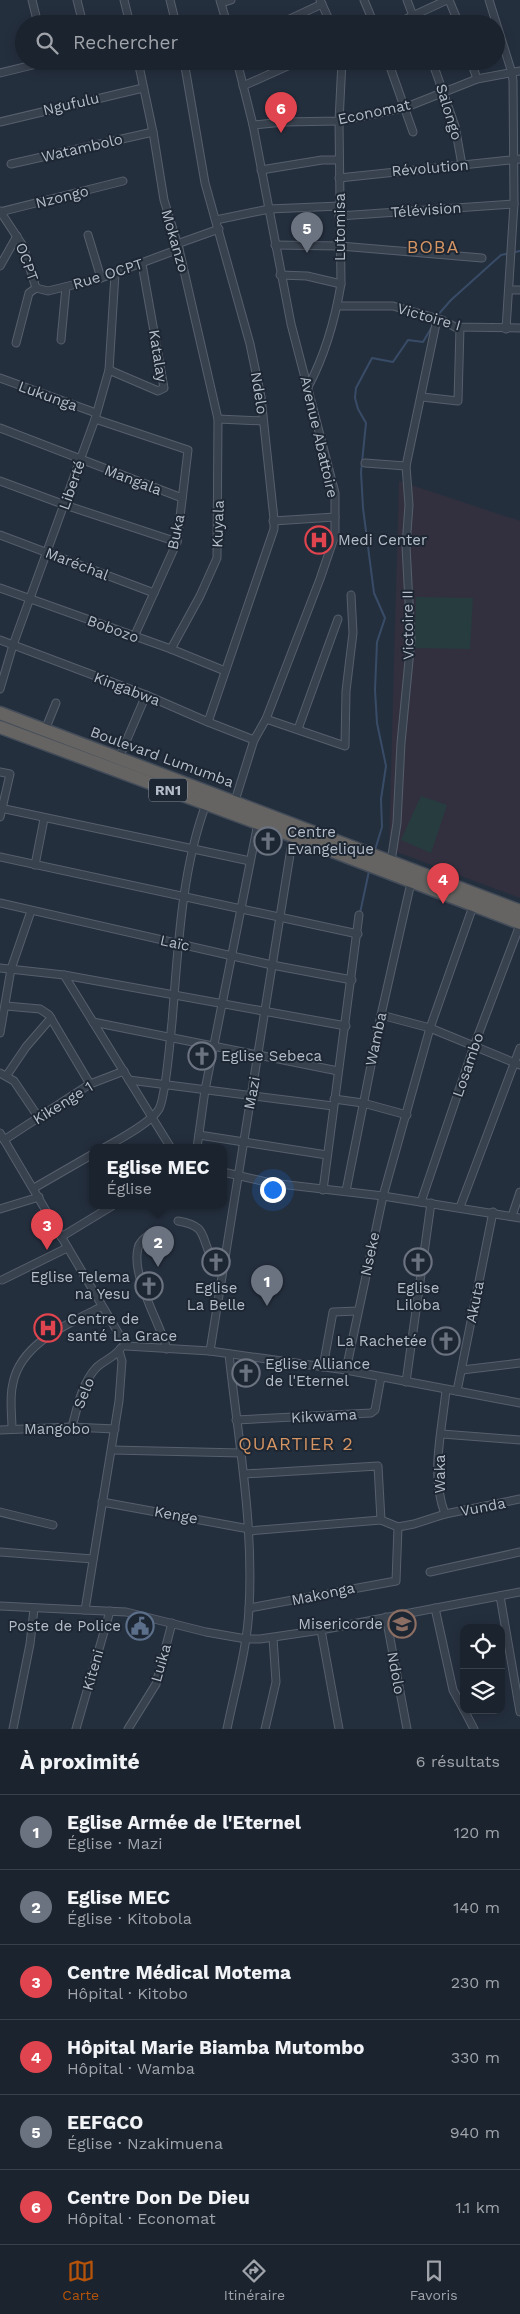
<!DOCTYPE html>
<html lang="fr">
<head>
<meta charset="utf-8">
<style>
  :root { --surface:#1b232e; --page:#282f3a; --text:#f1f3f6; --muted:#a0a4aa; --line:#39404a; --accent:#b45309 }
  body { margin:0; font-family:"Work Sans",sans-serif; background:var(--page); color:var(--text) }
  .controls { position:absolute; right:15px; bottom:15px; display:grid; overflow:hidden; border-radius:10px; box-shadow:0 2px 12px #0003 }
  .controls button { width:45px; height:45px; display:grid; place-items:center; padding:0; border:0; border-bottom:1px solid var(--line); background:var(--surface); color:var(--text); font:25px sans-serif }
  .you { position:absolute; left:272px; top:1189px; width:18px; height:18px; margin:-12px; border:4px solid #fff; border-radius:50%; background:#1a73e8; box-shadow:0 0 0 8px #1a73e833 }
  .badge { display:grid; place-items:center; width:32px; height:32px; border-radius:50%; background:var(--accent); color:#fff; font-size:16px; font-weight:700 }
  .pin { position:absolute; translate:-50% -41px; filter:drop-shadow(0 1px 2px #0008) }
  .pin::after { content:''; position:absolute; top:26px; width:18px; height:15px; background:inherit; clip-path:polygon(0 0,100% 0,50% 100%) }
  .popup { position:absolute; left:89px; top:1144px; width:138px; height:65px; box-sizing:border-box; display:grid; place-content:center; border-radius:10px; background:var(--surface); filter:drop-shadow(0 1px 4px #0005); font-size:16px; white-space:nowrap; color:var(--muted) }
  .popup b { font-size:19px; color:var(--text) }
  .popup::after { content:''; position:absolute; left:50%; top:100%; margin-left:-10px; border:10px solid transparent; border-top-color:var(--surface) }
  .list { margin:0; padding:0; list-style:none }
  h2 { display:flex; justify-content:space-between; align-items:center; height:65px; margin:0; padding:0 20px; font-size:21px }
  h2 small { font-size:16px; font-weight:400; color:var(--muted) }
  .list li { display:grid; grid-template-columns:32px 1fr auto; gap:15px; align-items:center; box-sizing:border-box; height:75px; padding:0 20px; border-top:1px solid var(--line) }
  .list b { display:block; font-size:19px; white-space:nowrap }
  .list p { margin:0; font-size:16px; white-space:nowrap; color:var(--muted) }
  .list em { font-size:16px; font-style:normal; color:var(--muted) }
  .icon { flex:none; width:28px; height:28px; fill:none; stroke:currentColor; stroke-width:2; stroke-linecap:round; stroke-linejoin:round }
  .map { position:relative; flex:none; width:520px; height:1729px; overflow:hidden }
  .search { position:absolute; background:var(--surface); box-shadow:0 2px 12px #0003; left:15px; right:15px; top:15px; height:55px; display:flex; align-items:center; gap:12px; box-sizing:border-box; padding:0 18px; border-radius:28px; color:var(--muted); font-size:19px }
  .sheet { height:515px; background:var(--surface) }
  nav { display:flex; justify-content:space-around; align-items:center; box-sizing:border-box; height:70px; border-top:1px solid var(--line); background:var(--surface); font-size:14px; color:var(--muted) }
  nav a { display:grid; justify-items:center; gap:2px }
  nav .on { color:var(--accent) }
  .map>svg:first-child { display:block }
  .medical { fill:#32303f }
  .green { fill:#263c3f }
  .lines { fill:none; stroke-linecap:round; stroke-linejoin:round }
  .stream { stroke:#394c67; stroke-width:2 }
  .minor-casing { stroke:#565f6c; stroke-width:9 }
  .trunk-casing { stroke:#434c59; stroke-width:15 }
  .minor { stroke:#38414e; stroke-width:7 }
  .trunk { stroke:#656462; stroke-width:12 }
  .labels { text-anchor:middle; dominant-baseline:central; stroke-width:4; stroke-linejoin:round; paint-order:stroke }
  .shield { fill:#1d2633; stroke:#878f9c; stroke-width:1 }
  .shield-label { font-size:14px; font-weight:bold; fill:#b4bcc9 }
  .street-label { font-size:15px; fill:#b4bcc9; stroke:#1d2633 }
  .poi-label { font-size:15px; fill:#b4bcc9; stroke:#1d2633; text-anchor:start }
  .quarter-label { font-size:18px; letter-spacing:1px; fill:#d59563; stroke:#1d2633 }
</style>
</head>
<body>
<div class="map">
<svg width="520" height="1729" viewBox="0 0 520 1729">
  <rect width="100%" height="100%" fill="#242f3e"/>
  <!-- medical -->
  <path class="medical" d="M399,481L520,521V898L389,849Z"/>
  <!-- green -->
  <g class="green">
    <path d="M416,597L473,598L470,649L415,648Z"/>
    <path d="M421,796L447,805L431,853L401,840Z"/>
  </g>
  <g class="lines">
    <!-- stream -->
    <g class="stream">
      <path d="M437,316L451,300L501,255L520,251"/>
      <path d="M375,850L382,827L381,799L386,766L377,723L375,690L377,642L385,618L374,593L363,508L361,472L366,423L358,409L355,398L356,388L372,358L393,362L408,340L423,342L433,325"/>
      <path d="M360,913L369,871"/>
    </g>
    <!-- minor casing -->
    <g class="minor-casing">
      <g id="minor">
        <path d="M32,0L38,24"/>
        <path d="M77,0L83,24"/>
        <path d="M124,0L130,24"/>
        <path d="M170,0L176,24"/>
        <path d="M220,0L227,24"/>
        <path d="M320,0L331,24"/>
        <path d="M364,0L374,24"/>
        <path d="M407,0L416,24"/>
        <path d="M449,0L459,24"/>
        <path d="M489,0L512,73L513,81L514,204L506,329"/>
        <path d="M221,3L231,0"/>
        <path d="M279,24L322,4"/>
        <path d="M395,24L447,0"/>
        <path d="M138,61L153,132L164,200L179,249L218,419L217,558L200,596L171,649"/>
        <path d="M184,61L205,183L250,344L261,397L274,519V529L208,722"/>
        <path d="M388,61L413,132"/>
        <path d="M432,61L455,126L462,165"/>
        <path d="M471,61L477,79"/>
        <path d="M0,73L49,61"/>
        <path d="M243,86L299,61"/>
        <path d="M0,122L143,88"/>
        <path d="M253,125L284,122L339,121L404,108L477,79L520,71"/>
        <path d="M11,164L153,132"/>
        <path d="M261,170L322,160H339"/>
        <path d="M339,178L520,159"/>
        <path d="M0,211L23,246L36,288"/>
        <path d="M0,212L123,181"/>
        <path d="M339,216L514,204"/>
        <path d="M216,220L269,209L340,206"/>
        <path d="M88,235L101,278"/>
        <path d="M177,244L219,229"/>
        <path d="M275,245L340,246L482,258"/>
        <path d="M0,266L17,236"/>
        <path d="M280,275L307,276L341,284"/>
        <path d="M36,288L48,291L101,278L179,249"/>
        <path d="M509,290H520"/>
        <path d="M337,306H393L442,320L455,327L520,328"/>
        <path d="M61,340L66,287"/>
        <path d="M16,343L29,293L36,288"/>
        <path d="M109,370L158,391L164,388L142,264"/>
        <path d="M0,378L96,413"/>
        <path d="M308,387C325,355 335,320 341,284L339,121L342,61"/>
        <path d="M422,397L458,401L460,327"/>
        <path d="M95,419L188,450L177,542L134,637"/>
        <path d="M218,419L263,421"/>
        <path d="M0,428L182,498"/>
        <path d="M365,463L406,466"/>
        <path d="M0,481L65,505L177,542"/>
        <path d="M273,521L335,517"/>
        <path d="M0,535L154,593"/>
        <path d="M0,588L171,649L225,671"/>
        <path d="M0,640L146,695L208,722L254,740"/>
        <path d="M0,689L13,645L95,419L109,370L115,274"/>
        <path d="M266,719L345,746L346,691L353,633L351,595"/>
        <path d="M298,729L338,619"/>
        <path d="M45,730L56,703"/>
        <path d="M119,758L146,695"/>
        <path d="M0,772L10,774L0,817"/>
        <path d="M234,804L254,740L266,719L320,579L335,535V493L291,324L253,125L237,61"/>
        <path d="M0,808L250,861"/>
        <path d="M392,855L397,823L401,743L411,640L406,546L409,505L406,466L437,319"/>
        <path d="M0,857L358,934"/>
        <path d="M35,865L44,819"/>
        <path d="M0,903L272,965L352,980"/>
        <path d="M0,968L64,975L346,1026"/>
        <path d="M64,975L171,1148"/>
        <path d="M6,1006L40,1009L49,1015L90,1084"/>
        <path d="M381,1015L430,1028L520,1065"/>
        <path d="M93,1022L338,1071"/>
        <path d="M0,1033L11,969L31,911"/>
        <path d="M0,1073L14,1081L39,1118"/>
        <path d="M7,1075L26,1047L51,1018"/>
        <path d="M129,1080L333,1106"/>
        <path d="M334,1099L363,1103L407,1115"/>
        <path d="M0,1133L126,1346L210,1351L346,1370L520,1403"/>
        <path d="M199,1135L327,1155"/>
        <path d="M4,1140L90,1084L124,1071"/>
        <path d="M104,1148C118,1140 151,1123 159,1109C166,1096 170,1040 172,1022C178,951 181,871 206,804"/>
        <path d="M197,1148L205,1090L258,823"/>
        <path d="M223,1172L271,1183L383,1196L520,1218"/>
        <path d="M34,1188L93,1154"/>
        <path d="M323,1190L359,915"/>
        <path d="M346,1191L381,1015L410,887"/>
        <path d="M421,1202L474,1046L518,930"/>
        <path d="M460,1207L520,1048"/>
        <path d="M0,1209L39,1197"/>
        <path d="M512,1216L520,1192"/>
        <path d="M178,1221C208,1226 200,1236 212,1259L220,1262L226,1261"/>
        <path d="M150,1234C145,1238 139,1242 138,1248C131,1276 159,1321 167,1349"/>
        <path d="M61,1237L112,1206"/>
        <path d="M2,1280L67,1248"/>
        <path d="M210,1351L293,836"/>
        <path d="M323,1367L333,1312L358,1311"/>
        <path d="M346,1370L383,1196L430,1028L471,912"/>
        <path d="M462,1370L520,1363"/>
        <path d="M406,1382L431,1203"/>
        <path d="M457,1391L493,1212"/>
        <path d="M236,1420L371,1413L375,1410L381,1377"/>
        <path d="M72,1427C77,1408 82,1383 96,1368C103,1361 115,1357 121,1348"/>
        <path d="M12,1429C12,1414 9,1398 13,1383C21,1343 68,1324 101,1307"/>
        <path d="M0,1430L72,1427L115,1429"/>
        <path d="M442,1434L520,1440"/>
        <path d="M112,1450L241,1453"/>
        <path d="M244,1474L378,1466L381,1520L398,1527L396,1581L249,1608"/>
        <path d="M102,1502L249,1529"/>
        <path d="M0,1512L53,1525"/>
        <path d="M445,1514C430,1475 442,1431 446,1390"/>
        <path d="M398,1527L414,1524L445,1514L520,1499"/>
        <path d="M249,1531L381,1520"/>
        <path d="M0,1552L93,1559"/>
        <path d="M430,1572L520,1552"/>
        <path d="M500,1596L520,1712"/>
        <path d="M0,1606L126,1612L206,1632L246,1639H260L321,1630L520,1592"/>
        <path d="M435,1608L453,1690L464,1710"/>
        <path d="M85,1610L119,1401L122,1361L119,1351"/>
        <path d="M386,1617L407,1729"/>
        <path d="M321,1630L339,1729"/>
        <path d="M464,1710L474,1729"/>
        <path d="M13,1729L30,1644L34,1609"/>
        <path d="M76,1729L110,1611"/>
        <path d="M128,1729L156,1684L172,1623"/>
        <path d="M227,1729C235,1689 247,1650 249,1609C254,1523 238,1439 229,1354"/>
        <path d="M265,1729L276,1682L273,1638"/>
      </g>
    </g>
    <!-- trunk casing -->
    <g class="trunk-casing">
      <g id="trunk">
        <path d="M0,713L520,911"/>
        <path d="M0,727L293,836L520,923"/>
      </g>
    </g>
    <!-- minor -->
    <use href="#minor" class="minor"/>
    <!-- trunk -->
    <use href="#trunk" class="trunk"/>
  </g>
  <!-- icons -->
  <defs>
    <g id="hospital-ring" transform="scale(1.4375)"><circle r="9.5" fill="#1d2633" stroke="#e0444e" stroke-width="1.5"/><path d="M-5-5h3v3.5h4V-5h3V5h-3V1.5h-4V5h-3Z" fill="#e0444e"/></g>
    <g id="church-ring" transform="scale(1.4375)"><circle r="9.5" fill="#1d2633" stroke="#6b7280" stroke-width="1.5"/><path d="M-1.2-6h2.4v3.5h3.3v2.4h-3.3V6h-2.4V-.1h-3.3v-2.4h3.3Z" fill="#6b7280"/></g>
    <g id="school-ring" transform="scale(1.4375)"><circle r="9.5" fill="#1d2633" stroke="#8d6e63" stroke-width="1.5"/><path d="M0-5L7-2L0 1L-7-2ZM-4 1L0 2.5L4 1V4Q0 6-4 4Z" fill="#8d6e63"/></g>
    <g id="civic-ring" transform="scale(1.4375)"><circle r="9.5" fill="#1d2633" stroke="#5c6f8a" stroke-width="1.5"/><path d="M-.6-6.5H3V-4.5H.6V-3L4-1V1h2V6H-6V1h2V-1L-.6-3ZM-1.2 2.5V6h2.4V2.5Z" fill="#5c6f8a"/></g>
  </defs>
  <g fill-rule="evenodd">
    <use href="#hospital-ring" x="319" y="540"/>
    <use href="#church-ring" x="268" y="841"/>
    <use href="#church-ring" x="202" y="1056"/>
    <use href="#church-ring" x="216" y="1262"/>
    <use href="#church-ring" x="418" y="1262"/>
    <use href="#church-ring" x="149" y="1286"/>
    <use href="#hospital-ring" x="48" y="1328"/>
    <use href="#church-ring" x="446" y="1341"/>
    <use href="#church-ring" x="246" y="1373"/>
    <use href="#school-ring" x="402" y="1624"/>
    <use href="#civic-ring" x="140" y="1626"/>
  </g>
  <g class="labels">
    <!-- shield labels -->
    <rect class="shield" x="149" y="778.5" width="38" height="23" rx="4"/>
    <g class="shield-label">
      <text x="168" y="790">RN1</text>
    </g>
    <!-- street labels -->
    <g class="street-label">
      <text transform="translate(71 104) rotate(-13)">Ngufulu</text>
      <text transform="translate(374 112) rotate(-12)">Economat</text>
      <text transform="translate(449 112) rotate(73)">Salongo</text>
      <text transform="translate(82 148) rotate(-13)">Watambolo</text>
      <text transform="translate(430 168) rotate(-5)">Révolution</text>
      <text transform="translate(62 197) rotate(-14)">Nzongo</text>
      <text transform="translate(426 210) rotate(-4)">Télévision</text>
      <text transform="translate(340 227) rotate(-90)">Lutomisa</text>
      <text transform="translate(175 241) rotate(74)">Mokanzo</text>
      <text transform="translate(27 262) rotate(70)">OCPT</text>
      <text transform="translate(108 274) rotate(-17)">Rue OCPT</text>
      <text transform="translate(429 317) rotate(16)">Victoire I</text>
      <text transform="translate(158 356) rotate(81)">Katalay</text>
      <text transform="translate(259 393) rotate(81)">Ndelo</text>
      <text transform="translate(48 396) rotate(20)">Lukunga</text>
      <text transform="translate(319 437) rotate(77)">Avenue Abattoire</text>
      <text transform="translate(133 480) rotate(21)">Mangala</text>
      <text transform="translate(72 485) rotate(-71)">Liberté</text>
      <text transform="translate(218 524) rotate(-88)">Kuyala</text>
      <text transform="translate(176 532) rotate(-78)">Buka</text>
      <text transform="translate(77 564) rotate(21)">Maréchal</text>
      <text transform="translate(408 625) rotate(-91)">Victoire II</text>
      <text transform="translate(113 629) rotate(20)">Bobozo</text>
      <text transform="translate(127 689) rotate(21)">Kingabwa</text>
      <text transform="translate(162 757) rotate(20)">Boulevard Lumumba</text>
      <text transform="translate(175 943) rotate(12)">Laïc</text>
      <text transform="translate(376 1039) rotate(-78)">Wamba</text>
      <text transform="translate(468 1065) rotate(-71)">Losambo</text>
      <text transform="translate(252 1093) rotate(-79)">Mazi</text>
      <text transform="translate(63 1103) rotate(-32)">Kikenge 1</text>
      <text transform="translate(370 1254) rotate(-78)">Nseke</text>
      <text transform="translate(475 1302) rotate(-79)">Akuta</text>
      <text transform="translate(84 1393) rotate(-68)">Selo</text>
      <text transform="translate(324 1416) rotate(-3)">Kikwama</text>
      <text x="57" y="1429">Mangobo</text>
      <text transform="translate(440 1474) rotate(-90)">Waka</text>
      <text transform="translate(483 1507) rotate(-11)">Vunda</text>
      <text transform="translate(176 1515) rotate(10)">Kenge</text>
      <text transform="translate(323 1594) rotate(-12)">Makonga</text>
      <text transform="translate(161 1663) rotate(-74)">Luika</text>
      <text transform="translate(93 1670) rotate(-74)">Kiteni</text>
      <text transform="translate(396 1673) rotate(80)">Ndolo</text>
    </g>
    <!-- poi labels -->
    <g class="poi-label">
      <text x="338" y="540">Medi Center</text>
      <text x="287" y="832">Centre<tspan x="287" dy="17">Evangelique</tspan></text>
      <text x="221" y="1056">Eglise Sebeca</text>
      <text x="130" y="1277" text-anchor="end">Eglise Telema<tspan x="130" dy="17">na Yesu</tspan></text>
      <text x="216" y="1288" text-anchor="middle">Eglise<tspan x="216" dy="17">La Belle</tspan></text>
      <text x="418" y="1288" text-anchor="middle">Eglise<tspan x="418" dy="17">Liloba</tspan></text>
      <text x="67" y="1319">Centre de<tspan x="67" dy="17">santé La Grace</tspan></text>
      <text x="427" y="1341" text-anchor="end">La Rachetée</text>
      <text x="265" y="1364">Eglise Alliance<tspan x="265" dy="17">de l'Eternel</tspan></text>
      <text x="383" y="1624" text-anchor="end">Misericorde</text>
      <text x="121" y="1626" text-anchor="end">Poste de Police</text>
    </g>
    <!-- quarter labels -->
    <g class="quarter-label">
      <text x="433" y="246">BOBA</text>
      <text x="296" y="1443">QUARTIER 2</text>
    </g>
  </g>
</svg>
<div class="controls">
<button><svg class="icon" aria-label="locate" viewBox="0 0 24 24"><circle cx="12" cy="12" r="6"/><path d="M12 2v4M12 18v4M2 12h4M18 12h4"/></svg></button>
<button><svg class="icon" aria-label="layers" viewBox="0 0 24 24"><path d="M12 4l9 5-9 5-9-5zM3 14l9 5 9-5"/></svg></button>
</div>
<div class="you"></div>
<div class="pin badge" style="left:267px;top:1306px;background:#6b7280">1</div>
<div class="pin badge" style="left:158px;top:1267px;background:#6b7280">2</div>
<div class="popup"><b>Eglise MEC</b>Église</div>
<div class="pin badge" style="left:47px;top:1250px;background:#e0444e">3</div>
<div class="pin badge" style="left:443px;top:904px;background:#e0444e">4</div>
<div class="pin badge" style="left:307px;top:253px;background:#6b7280">5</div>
<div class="pin badge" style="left:281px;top:133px;background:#e0444e">6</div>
<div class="search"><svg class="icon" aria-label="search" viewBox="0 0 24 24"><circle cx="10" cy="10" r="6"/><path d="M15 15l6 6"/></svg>Rechercher</div>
</div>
<section class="sheet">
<h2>À proximité<small>6 résultats</small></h2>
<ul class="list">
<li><span class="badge" style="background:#6b7280">1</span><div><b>Eglise Armée de l'Eternel</b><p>Église · Mazi</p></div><em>120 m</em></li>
<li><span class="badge" style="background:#6b7280">2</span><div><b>Eglise MEC</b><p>Église · Kitobola</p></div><em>140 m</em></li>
<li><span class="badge" style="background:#e0444e">3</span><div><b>Centre Médical Motema</b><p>Hôpital · Kitobo</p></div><em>230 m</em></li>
<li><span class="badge" style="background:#e0444e">4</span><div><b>Hôpital Marie Biamba Mutombo</b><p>Hôpital · Wamba</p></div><em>330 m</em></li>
<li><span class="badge" style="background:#6b7280">5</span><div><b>EEFGCO</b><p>Église · Nzakimuena</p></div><em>940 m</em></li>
<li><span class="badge" style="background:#e0444e">6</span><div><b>Centre Don De Dieu</b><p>Hôpital · Economat</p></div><em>1.1 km</em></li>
</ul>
</section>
<nav>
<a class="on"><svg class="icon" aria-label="map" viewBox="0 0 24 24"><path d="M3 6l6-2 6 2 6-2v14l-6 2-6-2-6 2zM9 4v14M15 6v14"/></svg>Carte</a>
<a><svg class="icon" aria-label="directions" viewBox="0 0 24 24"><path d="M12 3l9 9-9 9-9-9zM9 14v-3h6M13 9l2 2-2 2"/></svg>Itinéraire</a>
<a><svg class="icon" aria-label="saved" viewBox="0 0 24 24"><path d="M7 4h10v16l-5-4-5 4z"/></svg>Favoris</a>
</nav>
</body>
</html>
